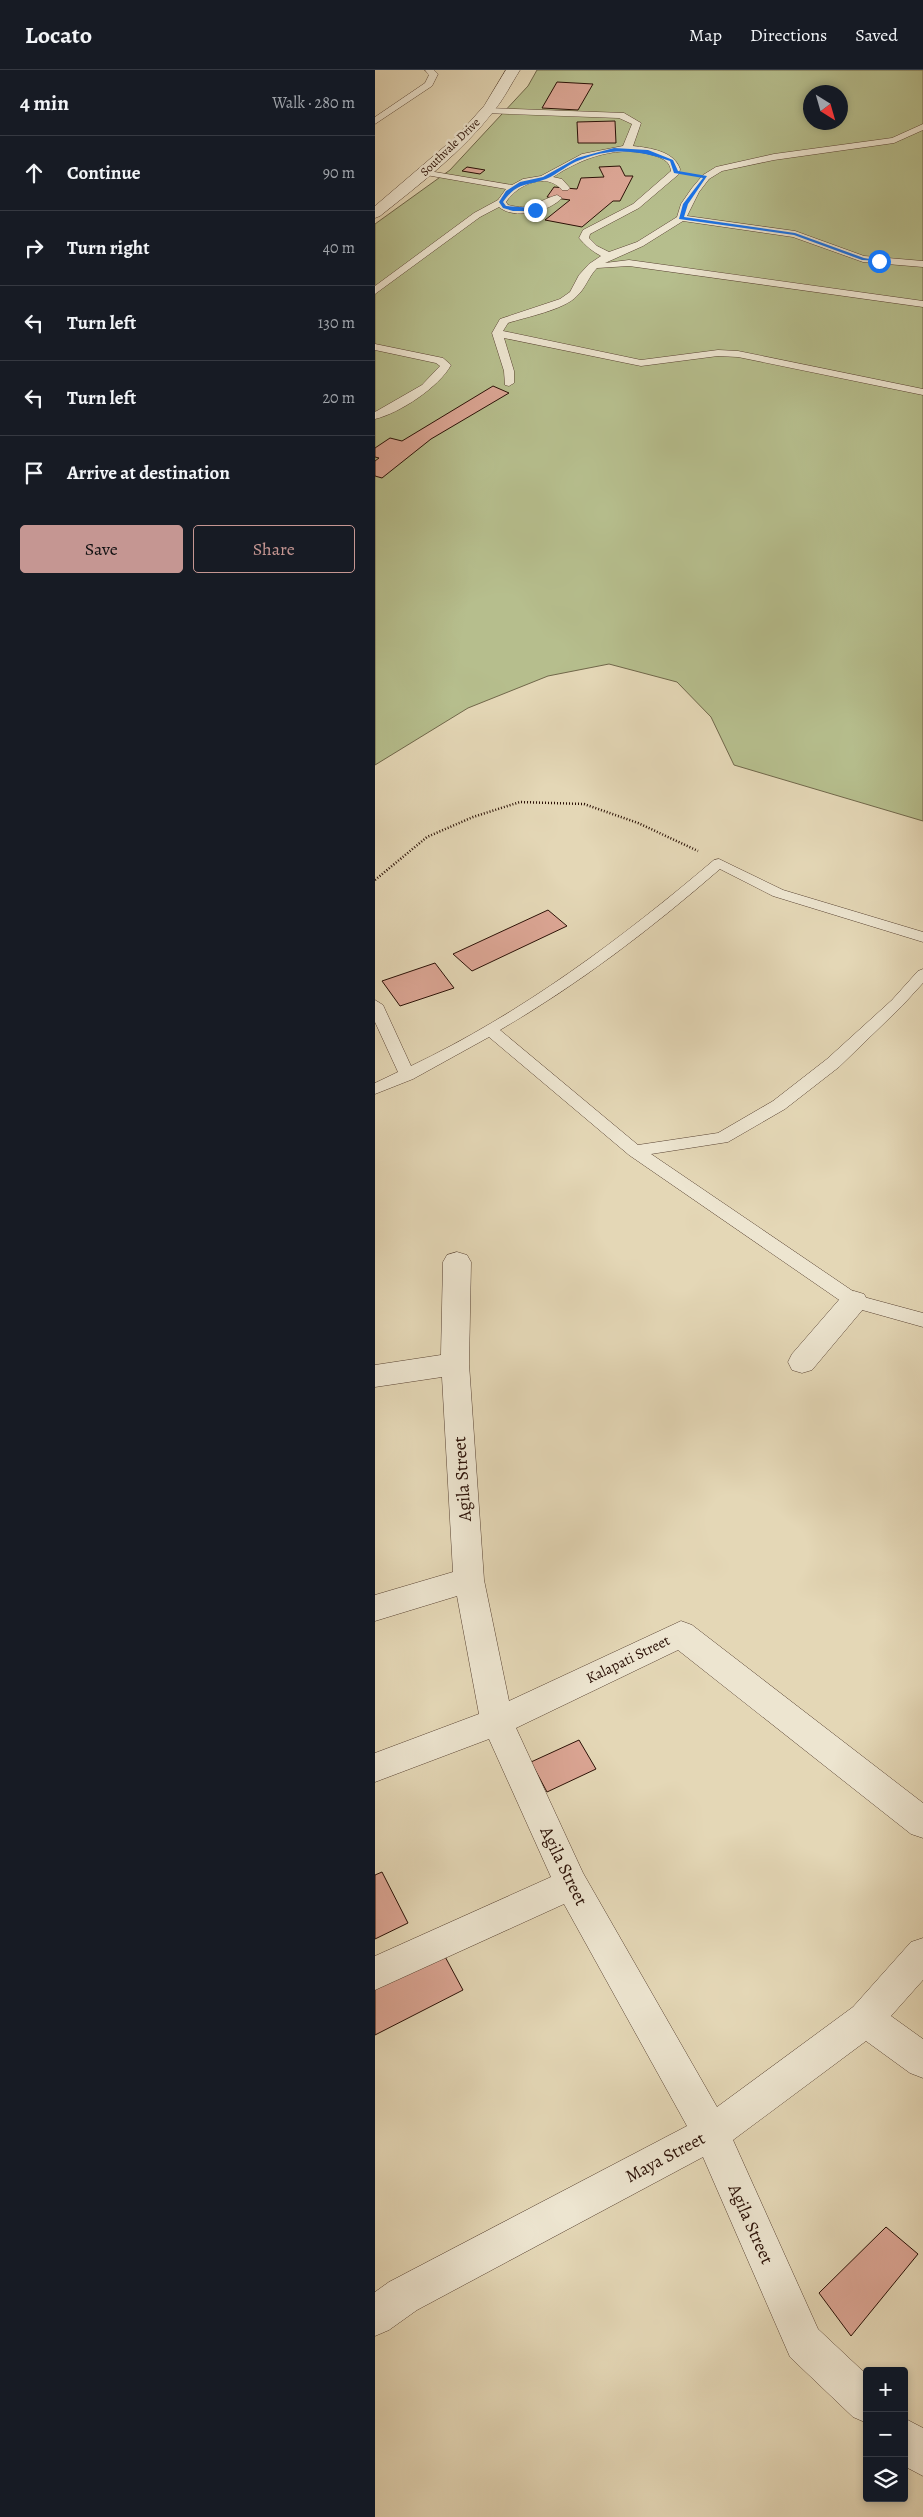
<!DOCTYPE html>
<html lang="en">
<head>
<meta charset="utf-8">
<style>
  :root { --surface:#171b24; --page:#242831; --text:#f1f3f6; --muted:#9ea1a6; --line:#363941; --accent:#c59692 }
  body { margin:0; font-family:Alegreya,serif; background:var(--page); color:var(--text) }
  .controls { position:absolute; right:15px; bottom:15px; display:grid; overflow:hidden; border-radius:5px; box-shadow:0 2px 8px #0003 }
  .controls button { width:45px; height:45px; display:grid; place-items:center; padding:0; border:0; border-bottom:1px solid var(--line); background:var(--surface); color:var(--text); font:25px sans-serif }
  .compass { position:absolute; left:428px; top:15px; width:45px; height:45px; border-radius:50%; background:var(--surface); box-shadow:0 2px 8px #0003; rotate:143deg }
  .stop { position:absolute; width:15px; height:15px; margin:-11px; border:4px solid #1a73e8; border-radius:50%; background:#fff }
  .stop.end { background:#1a73e8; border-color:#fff; box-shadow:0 1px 5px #0008 }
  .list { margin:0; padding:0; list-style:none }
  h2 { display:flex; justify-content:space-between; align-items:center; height:65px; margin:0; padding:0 20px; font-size:21px }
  h2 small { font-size:16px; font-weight:400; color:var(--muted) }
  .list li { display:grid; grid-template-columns:32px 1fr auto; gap:15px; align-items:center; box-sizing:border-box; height:75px; padding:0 20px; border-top:1px solid var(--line) }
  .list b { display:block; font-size:19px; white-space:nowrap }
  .list em { font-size:16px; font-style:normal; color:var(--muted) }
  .actions { display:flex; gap:10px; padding:15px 20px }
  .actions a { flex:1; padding:11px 0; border:1px solid var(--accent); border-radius:5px; text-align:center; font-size:18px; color:var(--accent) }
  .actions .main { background:var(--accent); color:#111 }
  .icon { flex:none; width:28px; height:28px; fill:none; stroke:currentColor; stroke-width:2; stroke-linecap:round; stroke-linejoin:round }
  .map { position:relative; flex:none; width:548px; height:2447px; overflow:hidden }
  header { display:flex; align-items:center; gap:30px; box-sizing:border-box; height:70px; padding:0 25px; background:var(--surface); border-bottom:1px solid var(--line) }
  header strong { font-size:24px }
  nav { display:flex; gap:28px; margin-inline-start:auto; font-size:18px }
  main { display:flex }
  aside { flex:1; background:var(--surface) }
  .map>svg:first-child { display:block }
  .green { fill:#b6be8d; stroke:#70674a; fill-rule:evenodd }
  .building { fill:#dca695; stroke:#2a1006 }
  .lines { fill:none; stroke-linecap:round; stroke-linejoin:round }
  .service-casing { stroke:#584232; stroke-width:1 }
  .minor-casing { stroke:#584232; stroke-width:1 }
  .tertiary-casing { stroke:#584232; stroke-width:1 }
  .path { stroke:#2a1006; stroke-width:2.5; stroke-dasharray:1 2; stroke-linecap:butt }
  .service { fill:#ede5d0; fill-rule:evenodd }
  .minor { fill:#ede5d0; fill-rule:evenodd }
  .tertiary { fill:#ede5d0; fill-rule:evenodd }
  .route { fill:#1a73e8 }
  .labels { text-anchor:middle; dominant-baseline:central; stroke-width:5; stroke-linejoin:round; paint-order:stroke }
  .far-street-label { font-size:12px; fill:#2a1006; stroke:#ede5d0 }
  .street-label { font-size:15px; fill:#2a1006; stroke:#ede5d0 }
  .near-street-label { font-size:18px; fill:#2a1006; stroke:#ede5d0 }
</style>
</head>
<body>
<header>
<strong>Locato</strong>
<nav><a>Map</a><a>Directions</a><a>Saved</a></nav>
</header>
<main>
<aside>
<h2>4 min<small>Walk · 280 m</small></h2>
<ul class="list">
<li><svg class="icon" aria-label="ahead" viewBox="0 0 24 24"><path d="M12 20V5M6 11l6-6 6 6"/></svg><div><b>Continue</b></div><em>90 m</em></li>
<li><svg class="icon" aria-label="right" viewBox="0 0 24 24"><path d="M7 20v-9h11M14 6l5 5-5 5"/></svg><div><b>Turn right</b></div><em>40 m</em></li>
<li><svg class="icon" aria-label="left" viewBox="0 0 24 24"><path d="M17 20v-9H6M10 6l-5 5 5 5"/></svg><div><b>Turn left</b></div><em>130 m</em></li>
<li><svg class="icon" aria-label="left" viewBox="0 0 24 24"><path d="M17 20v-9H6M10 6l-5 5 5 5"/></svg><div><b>Turn left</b></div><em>20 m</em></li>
<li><svg class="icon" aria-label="arrive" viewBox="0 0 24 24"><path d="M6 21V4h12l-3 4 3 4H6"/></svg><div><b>Arrive at destination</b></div></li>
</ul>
<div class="actions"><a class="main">Save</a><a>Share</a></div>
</aside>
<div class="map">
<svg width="548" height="2447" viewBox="0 0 548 2447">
  <rect width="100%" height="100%" fill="#e4d7b6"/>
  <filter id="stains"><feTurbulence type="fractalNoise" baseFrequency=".004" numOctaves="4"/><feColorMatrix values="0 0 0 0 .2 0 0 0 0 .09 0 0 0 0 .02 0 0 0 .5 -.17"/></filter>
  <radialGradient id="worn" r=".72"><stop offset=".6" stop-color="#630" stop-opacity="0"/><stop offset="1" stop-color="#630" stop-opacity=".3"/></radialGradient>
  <!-- green -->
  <path class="green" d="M162,0H548V751L359,695L336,647L302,612L234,594L173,606L93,638L0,695V154L75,100L153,16ZM436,22H466V52H436Z"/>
  <!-- building -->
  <g class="building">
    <path d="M182,12L218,14L203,40L167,38Z"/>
    <path d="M240,51L241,73H203L202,52Z"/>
    <path d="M245,96L250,106H258L245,131H238L207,157L170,150L195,130L172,127L179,117L202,119L206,108L229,107L224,97Z"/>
    <path d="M92,97L110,100L105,104L87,101Z"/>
    <path d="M118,316L134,323L56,369L7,408L0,406V391L4,388L0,387V378L15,368L27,371Z"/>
    <path d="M173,840L192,856L97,901L78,884Z"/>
    <path d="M60,893L79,918L25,936L7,911Z"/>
    <path d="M204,1670L221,1699L172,1722L156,1692Z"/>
    <path d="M7,1802L33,1853L0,1869V1805Z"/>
    <path d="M67,1881L88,1920L0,1965V1914Z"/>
    <path d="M511,2157L543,2184L476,2266L444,2223Z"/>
  </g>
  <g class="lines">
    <!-- service casing -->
    <g class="service-casing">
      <g id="service">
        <path d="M50,0H59L63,4L57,16L0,54V47L50,13L54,5Z"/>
        <path d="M112,38L249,43L266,53L258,76C275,78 299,81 305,99L304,104L264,138L215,164L214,168L222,176L234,182L262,172L302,147L306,134L317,118L328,105L341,97L399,84L517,68L548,54V60L519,73L399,90L347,101L334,109L324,122L312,146L420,161L489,186L548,191V197L488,192L418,167L308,151L268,176L230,193L254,190L548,231V237L254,196L222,198C214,206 210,219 202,226C189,240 151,247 133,253L128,261L266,290L343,280L363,281L548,319V325L363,287L343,286L266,296L129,268L139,301V313L134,316L130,315L129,301L117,263L125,249L185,229L195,222L204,205L214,194L226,186C217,181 211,176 204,168L208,160L258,134L296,101C295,92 289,89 281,86C245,74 208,87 178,107L187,109L195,118L193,120H187C171,101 142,115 131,132L133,135C156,141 162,131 182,125L187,128C174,142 139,150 124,137L105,147L0,224V216L99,143L123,130L131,119L51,105L48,104V100L137,115L148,109L166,106L207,84L248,76L257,54L244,48L109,43V39Z"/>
        <path d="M0,274L68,288L76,295C64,317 25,343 0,349V342L47,315L65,296L61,293L0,280Z"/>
        <path d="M344,789L408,820L548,862V872L398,826L345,799C276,859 204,914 125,960L263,1075L343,1063L398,1031L452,989L517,930L543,901L548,899V913L527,936L464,997L410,1039L353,1072L276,1084L485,1226L548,1243V1257L473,1236L254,1085L114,967L38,1009L0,1024V1013L23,1002L0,952V930L8,935L36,996C147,943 246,869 339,790Z"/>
      </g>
    </g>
    <!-- minor casing -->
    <g class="minor-casing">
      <g id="minor">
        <path d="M82,1182L92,1185L96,1192L94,1294L109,1510L134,1631L306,1551L317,1555L548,1733V1768L536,1764L303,1580L141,1658L208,1803L342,2037L478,1937L536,1872L548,1868V1910L516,1946L548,1969V2008L535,2003L491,1971L358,2070L443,2259L492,2305V2353L478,2347L415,2287L328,2087L42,2240L14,2260L0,2266V2222L14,2212L312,2056L189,1834L0,1920V1886L176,1807L114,1669L0,1712V1683L104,1644L82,1526L0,1551V1525L78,1502L67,1307L0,1317V1295L66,1285L68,1192L72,1185Z"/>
        <path d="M479,1221L489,1224L493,1231L489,1238L437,1300L427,1303L417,1300L413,1292L417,1284L469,1224Z"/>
        <path d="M529,2348L548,2358V2406L529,2396Z"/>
      </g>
    </g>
    <!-- tertiary casing -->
    <g class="tertiary-casing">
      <path id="tertiary" d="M131,0H145C136,14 129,29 118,42C87,82 45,114 5,146L0,148V136L83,65L109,36Z"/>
    </g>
    <!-- path -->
    <path class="path" d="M0,810L52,767L98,747L145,732L209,734L263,753L323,781"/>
    <!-- service -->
    <use href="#service" class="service"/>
    <!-- minor -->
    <use href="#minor" class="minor"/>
    <!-- tertiary -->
    <use href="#tertiary" class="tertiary"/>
  </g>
  <!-- route -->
  <path class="route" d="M239,78L273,80L298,90L303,101L332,106L313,134L309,147L420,163L489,188L506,191L487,190L419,165L304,149L308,134L328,108L299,103L295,91C265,80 235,77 205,90C193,94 183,104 171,109C152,116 142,112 128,132L131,136L160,138L161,141H138L128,138L124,132L131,121L145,112L168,107L202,88Z"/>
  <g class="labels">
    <!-- far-street labels -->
    <g class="far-street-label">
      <text transform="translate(75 77) rotate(-44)">Southvale Drive</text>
    </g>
    <!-- street labels -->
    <g class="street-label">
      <text transform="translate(253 1589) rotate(-26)">Kalapati Street</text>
    </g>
    <!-- near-street labels -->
    <g class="near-street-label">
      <text transform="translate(87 1409) rotate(-94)">Agila Street</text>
      <text transform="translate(189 1796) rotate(64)">Agila Street</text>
      <text transform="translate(290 2087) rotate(-28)">Maya Street</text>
      <text transform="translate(376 2154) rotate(66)">Agila Street</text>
    </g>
  </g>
  <rect width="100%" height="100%" filter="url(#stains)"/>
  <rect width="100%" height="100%" fill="url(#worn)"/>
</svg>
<div class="controls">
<button>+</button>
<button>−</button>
<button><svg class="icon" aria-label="layers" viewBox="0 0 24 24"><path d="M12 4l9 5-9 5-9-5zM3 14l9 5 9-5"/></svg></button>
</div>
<svg class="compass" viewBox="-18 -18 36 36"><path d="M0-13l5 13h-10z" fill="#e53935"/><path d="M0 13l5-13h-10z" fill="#9ea1a6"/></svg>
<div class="stop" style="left:504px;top:191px"></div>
<div class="stop end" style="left:160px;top:140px"></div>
</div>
</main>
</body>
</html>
